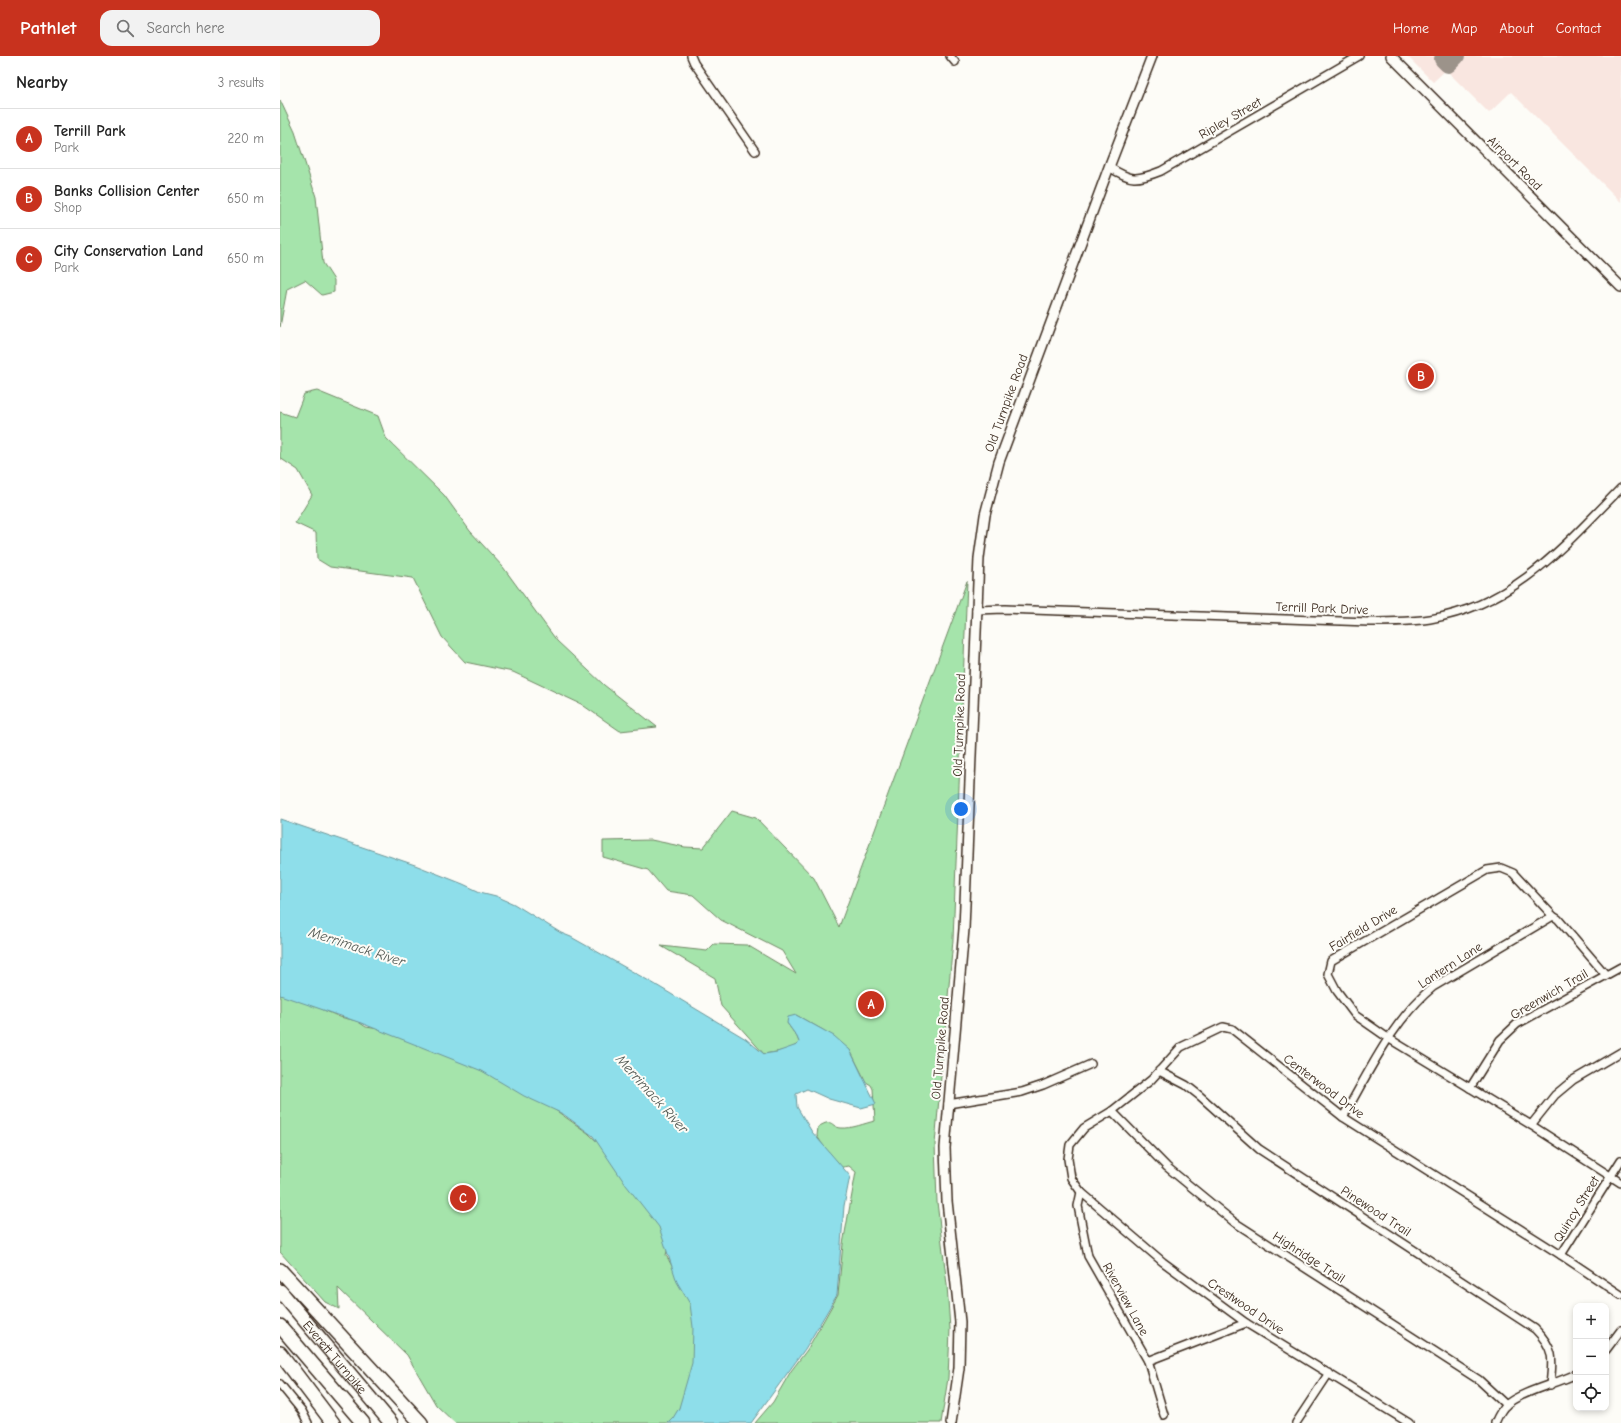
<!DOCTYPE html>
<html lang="en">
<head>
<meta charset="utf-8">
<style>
  :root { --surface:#fff; --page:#f2f2f2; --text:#222; --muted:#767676; --line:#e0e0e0; --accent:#c8321e }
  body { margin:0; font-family:"Comic Neue",sans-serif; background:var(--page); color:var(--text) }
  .controls { position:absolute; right:12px; bottom:12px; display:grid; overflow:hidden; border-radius:8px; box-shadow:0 2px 6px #0003 }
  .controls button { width:36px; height:36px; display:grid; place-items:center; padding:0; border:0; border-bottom:1px solid var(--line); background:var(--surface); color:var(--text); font:20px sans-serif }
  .you { position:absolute; left:681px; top:753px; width:14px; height:14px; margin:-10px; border:3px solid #fff; border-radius:50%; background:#1a73e8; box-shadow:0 0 0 6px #1a73e833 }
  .badge { display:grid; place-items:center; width:26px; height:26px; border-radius:50%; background:var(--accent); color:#fff; font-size:13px; font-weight:700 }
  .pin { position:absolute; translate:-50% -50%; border:2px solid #fff; box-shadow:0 1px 4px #0006 }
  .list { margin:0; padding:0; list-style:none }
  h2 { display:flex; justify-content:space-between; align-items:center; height:52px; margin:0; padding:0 16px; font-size:17px }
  h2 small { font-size:13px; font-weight:400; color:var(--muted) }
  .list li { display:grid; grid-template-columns:26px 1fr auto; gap:12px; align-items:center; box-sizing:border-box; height:60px; padding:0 16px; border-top:1px solid var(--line) }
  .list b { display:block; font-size:15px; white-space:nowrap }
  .list p { margin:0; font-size:13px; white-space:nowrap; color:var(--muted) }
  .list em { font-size:13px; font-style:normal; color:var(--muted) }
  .icon { flex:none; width:22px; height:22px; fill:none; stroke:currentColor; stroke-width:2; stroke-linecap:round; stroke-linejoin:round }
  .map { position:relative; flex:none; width:1341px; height:1367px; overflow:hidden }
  header { display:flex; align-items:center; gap:24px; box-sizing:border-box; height:56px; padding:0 20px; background:var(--accent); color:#fff }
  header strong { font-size:19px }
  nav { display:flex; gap:22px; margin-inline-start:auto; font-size:14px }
  .search { width:280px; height:36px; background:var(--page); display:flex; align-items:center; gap:10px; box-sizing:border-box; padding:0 14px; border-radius:12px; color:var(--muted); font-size:15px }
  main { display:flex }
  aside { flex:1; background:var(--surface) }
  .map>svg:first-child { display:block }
  .built { fill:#f9e6e0 }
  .green { fill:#a5e4ab; stroke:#708764 }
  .water { fill:#8edeea; stroke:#6d9698 }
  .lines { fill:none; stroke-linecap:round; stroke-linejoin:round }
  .taxiway { stroke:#9c938a; stroke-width:18 }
  .minor-casing { stroke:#3b2a1e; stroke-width:10 }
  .tertiary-casing { stroke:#3b2a1e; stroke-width:12 }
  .motorway-casing { stroke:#3b2a1e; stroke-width:16 }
  .minor { stroke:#fdfcf7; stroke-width:7 }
  .tertiary { stroke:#fdfcf7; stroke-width:9 }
  .motorway { stroke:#fdfcf7; stroke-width:13 }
  .labels { text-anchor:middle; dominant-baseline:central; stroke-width:4; stroke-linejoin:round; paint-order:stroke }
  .street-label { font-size:13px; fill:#3b2a1e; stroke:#fdfcf7 }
  .water-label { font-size:14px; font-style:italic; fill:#505751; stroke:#fdfcf7 }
</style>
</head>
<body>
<header>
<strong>Pathlet</strong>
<div class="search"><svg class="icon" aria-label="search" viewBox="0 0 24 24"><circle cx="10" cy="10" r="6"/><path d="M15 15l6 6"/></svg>Search here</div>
<nav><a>Home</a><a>Map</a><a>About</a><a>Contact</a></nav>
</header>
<main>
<aside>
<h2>Nearby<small>3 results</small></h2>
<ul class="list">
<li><span class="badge">A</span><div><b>Terrill Park</b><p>Park</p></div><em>220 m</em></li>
<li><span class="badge">B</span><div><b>Banks Collision Center</b><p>Shop</p></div><em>650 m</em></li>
<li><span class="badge">C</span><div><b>City Conservation Land</b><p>Park</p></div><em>650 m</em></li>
</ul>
</aside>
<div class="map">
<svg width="1341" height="1367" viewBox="0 0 1341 1367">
  <rect width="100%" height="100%" fill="#fdfcf7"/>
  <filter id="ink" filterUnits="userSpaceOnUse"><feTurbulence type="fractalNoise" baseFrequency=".025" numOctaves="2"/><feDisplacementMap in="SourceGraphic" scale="8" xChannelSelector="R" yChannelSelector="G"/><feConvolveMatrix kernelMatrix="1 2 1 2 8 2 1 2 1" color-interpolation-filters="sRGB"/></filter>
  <g filter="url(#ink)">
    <!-- built -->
    <path class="built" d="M1127,0H1341V146L1231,36L1209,57L1166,14L1153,26Z"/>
    <!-- green -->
    <g class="green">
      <path d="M0,44L15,76L36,141L43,207L54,224V236L42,239L25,224L7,233L0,271Z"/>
      <path d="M37,335L98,360L106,382L164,439L190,475L223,511L277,585L324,629L377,671L340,675L301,648L233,616L185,606L162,581L133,522L50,511L37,503L36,477L15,467L32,439L18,414L0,402V356L15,361L24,338Z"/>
      <path d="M687,525L673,884L655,1088L657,1146L667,1229L670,1273L668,1322L661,1367H475L493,1346L511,1315L527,1294L558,1239L563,1188L576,1116L569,1110L558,1112L537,1080L538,1071C554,1061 550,1071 561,1072C572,1073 585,1067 595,1065L593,1033L591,1029L586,1026L570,994L543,974L516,959L507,967L517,981L519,986C513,995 494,996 484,998L441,950L435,922L381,890L427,895L434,888L467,889L516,918L502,895L441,864L413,839L386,835L368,814L323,801V785L371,784L405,791L423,792L452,755L476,762L534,822L559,871Z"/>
      <path d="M0,935L60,961L77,965L86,971L99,973L168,997L271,1051L308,1077L328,1096L359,1132L389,1188L386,1199L410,1243L420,1288L406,1338L392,1367H175L156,1349L127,1299L58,1232L59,1253L45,1246L0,1196Z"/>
    </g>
    <!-- water -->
    <path class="water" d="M0,763L135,809L183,828L200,836L216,840L234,848L281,877L291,881L371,926L466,983L484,998L497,996L517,989L519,986L517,981L507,967L508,961L516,959L554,980L570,994L596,1048L581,1052L549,1043L527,1033L516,1038L517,1051L532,1076L570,1120L564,1150L557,1239L525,1293L471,1367H388L393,1362L399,1352L412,1307L413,1271L410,1248L397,1226L379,1171L346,1129L313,1080L283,1058L244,1040L202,1015L81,967L0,939Z"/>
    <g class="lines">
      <!-- taxiway -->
      <path class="taxiway" d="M1163,3L1168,8L1176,0"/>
      <!-- minor casing -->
      <g class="minor-casing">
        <g id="minor">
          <path d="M411,0L414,7L475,95"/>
          <path d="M670,0L675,6"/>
          <path d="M829,111C851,125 856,125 881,115L1079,0"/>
          <path d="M696,554L725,553L1089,566C1110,566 1130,566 1150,563C1235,549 1284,490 1341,432"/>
          <path d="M1326,919L1278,863L1273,860L1233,817L1221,812L1207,814L1051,905L1048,918L1057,935L1075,959L1108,982L1251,1069L1341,1127"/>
          <path d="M879,1015L906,1029L920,1040L979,1093L1255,1273C1275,1293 1273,1303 1270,1329"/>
          <path d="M1190,1032L1220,984L1237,968L1341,911"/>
          <path d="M668,1048L742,1036L763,1029L811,1008"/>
          <path d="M832,1055L887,1111L954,1166L1199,1324L1226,1349"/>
          <path d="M1063,1061C1089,1016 1112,965 1153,931L1273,860"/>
          <path d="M1251,1069L1275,1039L1293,1024L1341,996"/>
          <path d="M801,1136L798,1150L808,1200L868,1305L884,1359"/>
          <path d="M1281,1199L1341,1104"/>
          <path d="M1326,1294L1341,1274"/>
          <path d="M868,1305L966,1267"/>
          <path d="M0,1328L22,1355L28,1367"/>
          <path d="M1016,1367L1049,1317"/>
          <path d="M1129,1367L966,1267L883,1206L801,1136L791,1122L788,1103L790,1089L804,1072L832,1055L871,1024L901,991L943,971L952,973L1063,1061L1281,1199L1341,1239"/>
          <path d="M1215,1367C1218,1360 1221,1353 1227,1348C1243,1335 1276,1328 1296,1318"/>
        </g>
      </g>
      <!-- tertiary casing -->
      <g class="tertiary-casing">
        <g id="tertiary">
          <path d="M1111,0L1341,231"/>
          <path d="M671,1367L679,1312L680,1266L667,1145L665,1092L684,873L699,502L705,459L719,406L829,111L872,0"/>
        </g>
      </g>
      <!-- motorway casing -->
      <g class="motorway-casing">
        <g id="motorway">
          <path d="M0,1214L141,1367"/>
          <path id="s1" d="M0,1235L111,1367"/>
          <path d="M0,1270L83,1367"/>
          <path d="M0,1297L53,1367"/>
        </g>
      </g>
      <!-- minor -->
      <use href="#minor" class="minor"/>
      <!-- tertiary -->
      <use href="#tertiary" class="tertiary"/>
      <!-- motorway -->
      <use href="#motorway" class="motorway"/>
    </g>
  </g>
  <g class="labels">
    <!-- street labels -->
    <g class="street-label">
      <text transform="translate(950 62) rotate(-30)">Ripley Street</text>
      <text transform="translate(1235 107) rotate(45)">Airport Road</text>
      <text transform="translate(726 347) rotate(-70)">Old Turnpike Road</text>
      <text transform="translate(1042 552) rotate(2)">Terrill Park Drive</text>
      <text transform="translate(679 669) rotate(-88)">Old Turnpike Road</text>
      <text transform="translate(1083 872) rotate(-31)">Fairfield Drive</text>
      <text transform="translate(1170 909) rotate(-33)">Lantern Lane</text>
      <text transform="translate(1269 938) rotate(-30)">Greenwich Trail</text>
      <text transform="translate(660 992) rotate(-85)">Old Turnpike Road</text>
      <text transform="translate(1044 1030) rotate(37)">Centerwood Drive</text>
      <text transform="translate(1296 1153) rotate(-58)">Quincy Street</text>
      <text transform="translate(1096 1155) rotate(33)">Pinewood Trail</text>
      <text transform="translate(1029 1201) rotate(33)">Highridge Trail</text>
      <text transform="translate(846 1243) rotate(61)">Riverview Lane</text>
      <text transform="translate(966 1250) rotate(34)">Crestwood Drive</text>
      <text stroke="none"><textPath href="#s1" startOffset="86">Everett Turnpike</textPath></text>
    </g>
    <!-- water labels -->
    <g class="water-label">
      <text transform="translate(77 891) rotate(18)">Merrimack River</text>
      <text transform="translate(372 1038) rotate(48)">Merrimack River</text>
    </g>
  </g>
</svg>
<div class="controls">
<button>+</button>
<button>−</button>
<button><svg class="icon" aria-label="locate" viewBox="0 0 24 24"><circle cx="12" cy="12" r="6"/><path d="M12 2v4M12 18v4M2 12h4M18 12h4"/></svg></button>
</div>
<div class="you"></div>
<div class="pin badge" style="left:591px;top:948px">A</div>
<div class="pin badge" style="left:1141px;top:320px">B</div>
<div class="pin badge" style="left:183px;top:1142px">C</div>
</div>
</main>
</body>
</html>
